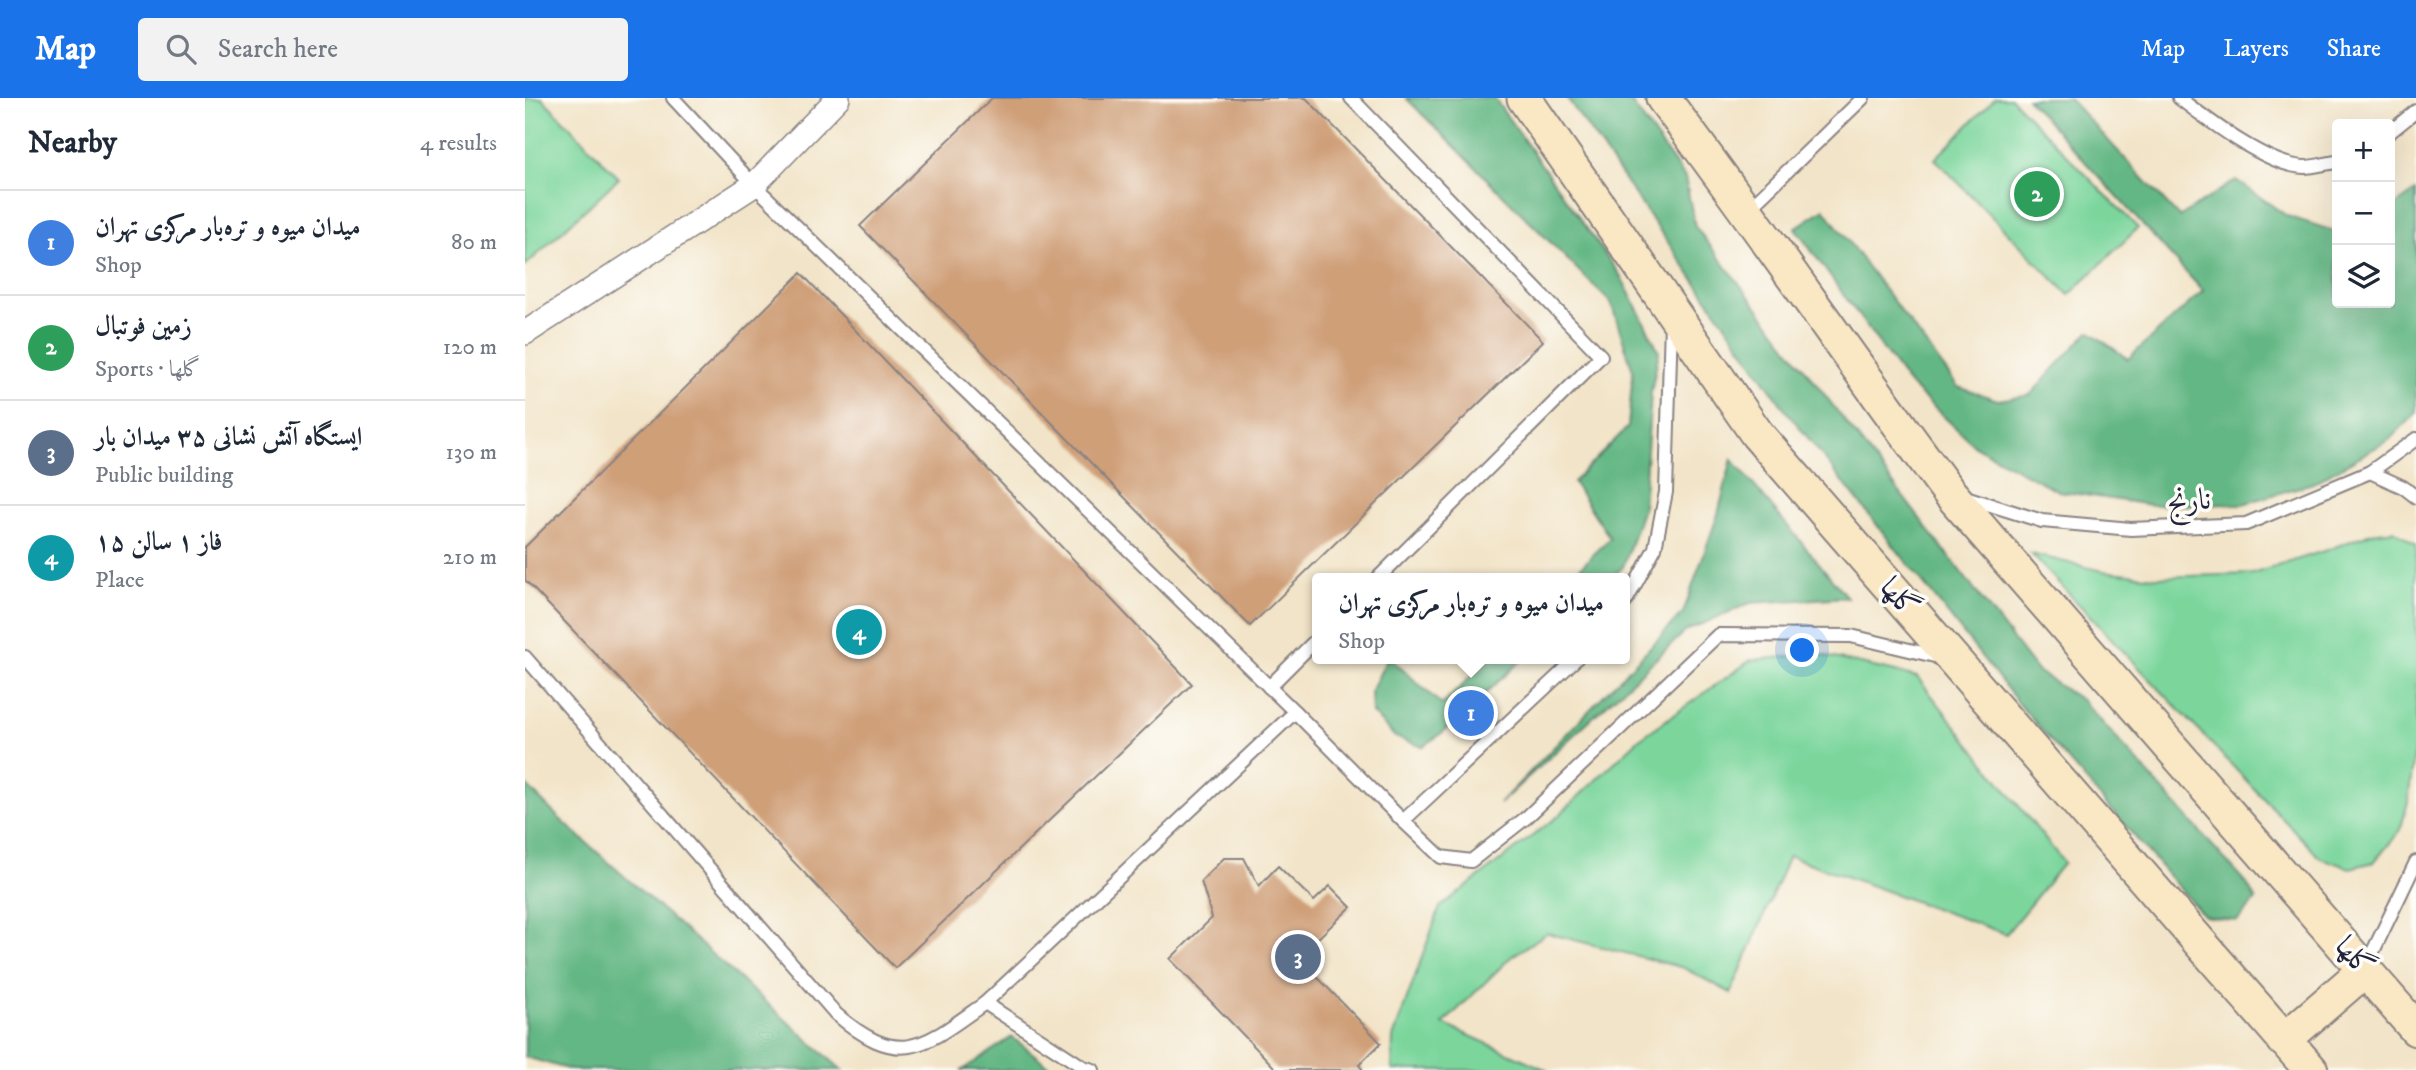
<!DOCTYPE html>
<html lang="en">
<head>
<meta charset="utf-8">
<style>
  :root { --surface:#fff; --page:#f2f2f3; --text:#1f2937; --muted:#747a83; --line:#e0e1e3; --accent:#1a73e8 }
  body { margin:0; font-family:"IM FELL DW Pica",Amiri,serif; background:var(--page); color:var(--text) }
  .controls { position:absolute; right:21px; top:21px; display:grid; overflow:hidden; border-radius:7px; box-shadow:0 7px 28px #0002 }
  .controls button { width:63px; height:63px; display:grid; place-items:center; padding:0; border:0; border-bottom:2px solid var(--line); background:var(--surface); color:var(--text); font:35px sans-serif }
  .you { position:absolute; left:1278px; top:553px; width:24px; height:24px; margin:-18px; border:5px solid #fff; border-radius:50%; background:#1a73e8; box-shadow:0 0 0 10px #1a73e833 }
  .badge { display:grid; place-items:center; width:46px; height:46px; border-radius:50%; background:var(--accent); color:#fff; font-size:23px; font-weight:700 }
  .pin { position:absolute; translate:-50% -50%; border:4px solid #fff; box-shadow:0 2px 7px #0006 }
  .popup { position:absolute; left:787px; top:475px; width:318px; height:91px; box-sizing:border-box; display:grid; place-content:center; border-radius:7px; background:var(--surface); filter:drop-shadow(0 2px 5px #0005); font-size:23px; white-space:nowrap; color:var(--muted) }
  .popup b { font-size:26px; color:var(--text) }
  .popup::after { content:''; position:absolute; left:50%; top:100%; margin-left:-14px; border:14px solid transparent; border-top-color:var(--surface) }
  .list { margin:0; padding:0; list-style:none }
  h2 { display:flex; justify-content:space-between; align-items:center; height:91px; margin:0; padding:0 28px; font-size:30px }
  h2 small { font-size:23px; font-weight:400; color:var(--muted) }
  .list li { display:grid; grid-template-columns:46px 1fr auto; gap:21px; align-items:center; box-sizing:border-box; height:105px; padding:0 28px; border-top:2px solid var(--line) }
  .list b { display:block; font-size:26px; white-space:nowrap }
  .list p { margin:0; font-size:23px; white-space:nowrap; color:var(--muted) }
  .list em { font-size:23px; font-style:normal; color:var(--muted) }
  .icon { flex:none; width:38px; height:38px; fill:none; stroke:currentColor; stroke-width:2; stroke-linecap:round; stroke-linejoin:round }
  .map { position:relative; flex:none; width:1891px; height:972px; overflow:hidden }
  header { display:flex; align-items:center; gap:42px; box-sizing:border-box; height:98px; padding:0 35px; background:var(--accent); color:#fff }
  header strong { font-size:33px }
  nav { display:flex; gap:38px; margin-inline-start:auto; font-size:24px }
  .search { width:490px; height:63px; background:var(--page); display:flex; align-items:center; gap:18px; box-sizing:border-box; padding:0 24px; border-radius:7px; color:var(--muted); font-size:26px }
  main { display:flex }
  aside { flex:1; background:var(--surface) }
  .map>svg:first-child { display:block }
  .green { fill:#7bd69c; stroke:#4e7c6c; stroke-width:2 }
  .forest { fill:#64b784; stroke:#436c60; stroke-width:2 }
  .building { fill:#cf9f78 }
  .lines { fill:none; stroke-linecap:round; stroke-linejoin:round }
  .lane-casing { stroke:#8a8382; stroke-width:16 }
  .street-casing { stroke:#8a8382; stroke-width:26 }
  .secondary-casing { stroke:#8a8382; stroke-width:37 }
  .lane { stroke:#fff; stroke-width:12 }
  .street { stroke:#fff; stroke-width:23 }
  .secondary { stroke:#fae7c3; stroke-width:33 }
  .labels { text-anchor:middle; dominant-baseline:central; stroke-width:7; stroke-linejoin:round; paint-order:stroke }
  .street-label { font-size:30px; fill:#22223b; stroke:#fdfcf7 }
</style>
</head>
<body>
<header>
<strong>Map</strong>
<div class="search"><svg class="icon" aria-label="search" viewBox="0 0 24 24"><circle cx="10" cy="10" r="6"/><path d="M15 15l6 6"/></svg>Search here</div>
<nav><a>Map</a><a>Layers</a><a>Share</a></nav>
</header>
<main>
<aside>
<h2>Nearby<small>4 results</small></h2>
<ul class="list">
<li><span class="badge" style="background:#3f7fe0">1</span><div><b>میدان میوه و تره‌بار مرکزی تهران</b><p>Shop</p></div><em>80 m</em></li>
<li><span class="badge" style="background:#2e9e5b">2</span><div><b>زمین فوتبال</b><p>Sports · گلها</p></div><em>120 m</em></li>
<li><span class="badge" style="background:#5c6f8a">3</span><div><b>ایستگاه آتش نشانی ۳۵ میدان بار</b><p>Public building</p></div><em>130 m</em></li>
<li><span class="badge" style="background:#0f9aa8">4</span><div><b>فاز ۱ سالن ۱۵</b><p>Place</p></div><em>210 m</em></li>
</ul>
</aside>
<div class="map">
<svg width="1891" height="972" viewBox="0 0 1891 972">
  <rect width="100%" height="100%" fill="#fdfcf7"/>
  <filter id="ink" filterUnits="userSpaceOnUse"><feTurbulence type="fractalNoise" baseFrequency=".0143" numOctaves="2"/><feDisplacementMap in="SourceGraphic" scale="14" xChannelSelector="R" yChannelSelector="G"/><feConvolveMatrix kernelMatrix="1 2 1 2 8 2 1 2 1" color-interpolation-filters="sRGB"/></filter>
  <filter id="wash" filterUnits="userSpaceOnUse"><feTurbulence type="fractalNoise" baseFrequency=".00686" numOctaves="4" result="noise"/><feDisplacementMap in="SourceGraphic" scale="28" xChannelSelector="R" yChannelSelector="G"/><feGaussianBlur stdDeviation="1.57" result="paint"/><feColorMatrix in="noise" values="0 0 0 0 0 0 0 0 0 0 0 0 0 0 0 0 0 1.4 0 .05"/><feComposite in="paint" operator="in"/></filter>
  <g filter="url(#wash)">
    <rect width="100%" height="100%" fill="#f2e4c8"/>
    <!-- green -->
    <g class="green">
      <path d="M0,0H17L94,80L0,168Z"/>
      <path d="M1470,0H1486L1613,130L1544,197L1410,61Z"/>
      <path d="M1869,432L1891,446V642L1883,704L1875,733L1849,764L1825,770L1795,760L1506,456L1578,473L1630,479L1727,476L1805,451L1846,435Z"/>
      <path d="M1292,556L1392,579L1539,765L1481,836L1264,758L1206,895L1159,870L1022,835L986,859L918,926L1022,972H867L868,940L915,809L1032,719L1113,642L1226,562Z"/>
    </g>
    <!-- forest -->
    <g class="forest">
      <path d="M881,0H969L1095,177L1134,253L1126,295L1118,410L1098,469L1086,480H1045L1085,440L1048,384L1103,329L1108,273L1086,205Z"/>
      <path d="M1042,0H1103L1160,80L1170,128L1512,573L1558,603L1722,786L1731,802L1712,823L1679,818L1499,612L1256,306Z"/>
      <path d="M1502,0H1544L1654,119L1711,82L1762,118L1812,134V205H1865V111L1891,93V315L1864,342L1788,385L1718,406L1626,407L1533,393L1451,349L1382,284L1270,130L1299,111L1433,289L1473,302L1505,297L1564,233L1603,261L1678,193Z"/>
      <path d="M1207,361L1322,499L1225,505L1161,533L974,706L1158,515L1193,416Z"/>
      <path d="M862,561H866L917,607L964,561H998L918,634L898,649L870,639L847,615L846,593Z"/>
      <path d="M0,686L35,721L317,972H46L0,959Z"/>
      <path d="M487,939L529,972H438Z"/>
    </g>
    <g id="blocks">
      <!-- building -->
      <g class="building">
        <path d="M467,0H781L1018,243L725,528L335,128Z"/>
        <path d="M276,175L667,586L370,870L0,482V449Z"/>
        <path d="M699,760H719L734,788L753,768L789,803L805,788L826,809L773,859L856,945L834,967L838,972H752L645,861L687,820L676,783Z"/>
      </g>
    </g>
  </g>
  <g filter="url(#ink)">
    <use href="#blocks" fill-opacity="0" stroke="#8a8382" stroke-width="2"/>
    <g class="lines">
      <!-- lane casing -->
      <g class="lane-casing">
        <g id="lane">
          <path d="M148,0L229,87L770,614L878,723"/>
          <path d="M826,0L1076,258L853,480"/>
          <path d="M1654,0C1683,22 1743,68 1779,69C1790,69 1802,65 1812,64"/>
          <path d="M1865,34L1891,13"/>
          <path d="M1222,112L1338,0"/>
          <path d="M1845,374L1878,389L1891,399"/>
          <path d="M1437,398L1517,423L1606,431L1721,426L1845,374L1891,341"/>
          <path d="M1100,505L1130,450L1141,394L1146,224"/>
          <path d="M0,559L311,916C376,972 399,948 460,905L770,614"/>
          <path d="M1051,561L878,723L916,759L946,763L1002,719L1193,537L1326,538L1418,560"/>
          <path d="M744,589L792,541"/>
          <path d="M1841,868L1891,764"/>
          <path d="M460,905L558,969L568,972"/>
        </g>
      </g>
      <!-- street casing -->
      <g class="street-casing">
        <path id="street" d="M0,235L229,87L313,0"/>
      </g>
      <!-- secondary casing -->
      <g class="secondary-casing">
        <g id="secondary">
          <path d="M999,0L1232,336L1786,972"/>
          <path d="M1138,0C1235,129 1326,263 1423,393L1891,931"/>
          <path d="M1759,942L1840,872"/>
        </g>
      </g>
      <!-- lane -->
      <use href="#lane" class="lane"/>
      <!-- street -->
      <use href="#street" class="street"/>
      <!-- secondary -->
      <use href="#secondary" class="secondary"/>
    </g>
  </g>
  <g class="labels">
    <!-- street labels -->
    <g class="street-label">
      <text transform="translate(1664 403) rotate(-3)">نارنج</text>
      <text transform="translate(1374 500) rotate(49)">گلها</text>
      <text transform="translate(1829 859) rotate(49)">گلها</text>
    </g>
  </g>
</svg>
<div class="controls">
<button>+</button>
<button>−</button>
<button><svg class="icon" aria-label="layers" viewBox="0 0 24 24"><path d="M12 4l9 5-9 5-9-5zM3 14l9 5 9-5"/></svg></button>
</div>
<div class="you"></div>
<div class="pin badge" style="left:946px;top:615px;background:#3f7fe0">1</div>
<div class="popup"><b>میدان میوه و تره‌بار مرکزی تهران</b>Shop</div>
<div class="pin badge" style="left:1512px;top:96px;background:#2e9e5b">2</div>
<div class="pin badge" style="left:773px;top:859px;background:#5c6f8a">3</div>
<div class="pin badge" style="left:334px;top:534px;background:#0f9aa8">4</div>
</div>
</main>
</body>
</html>
